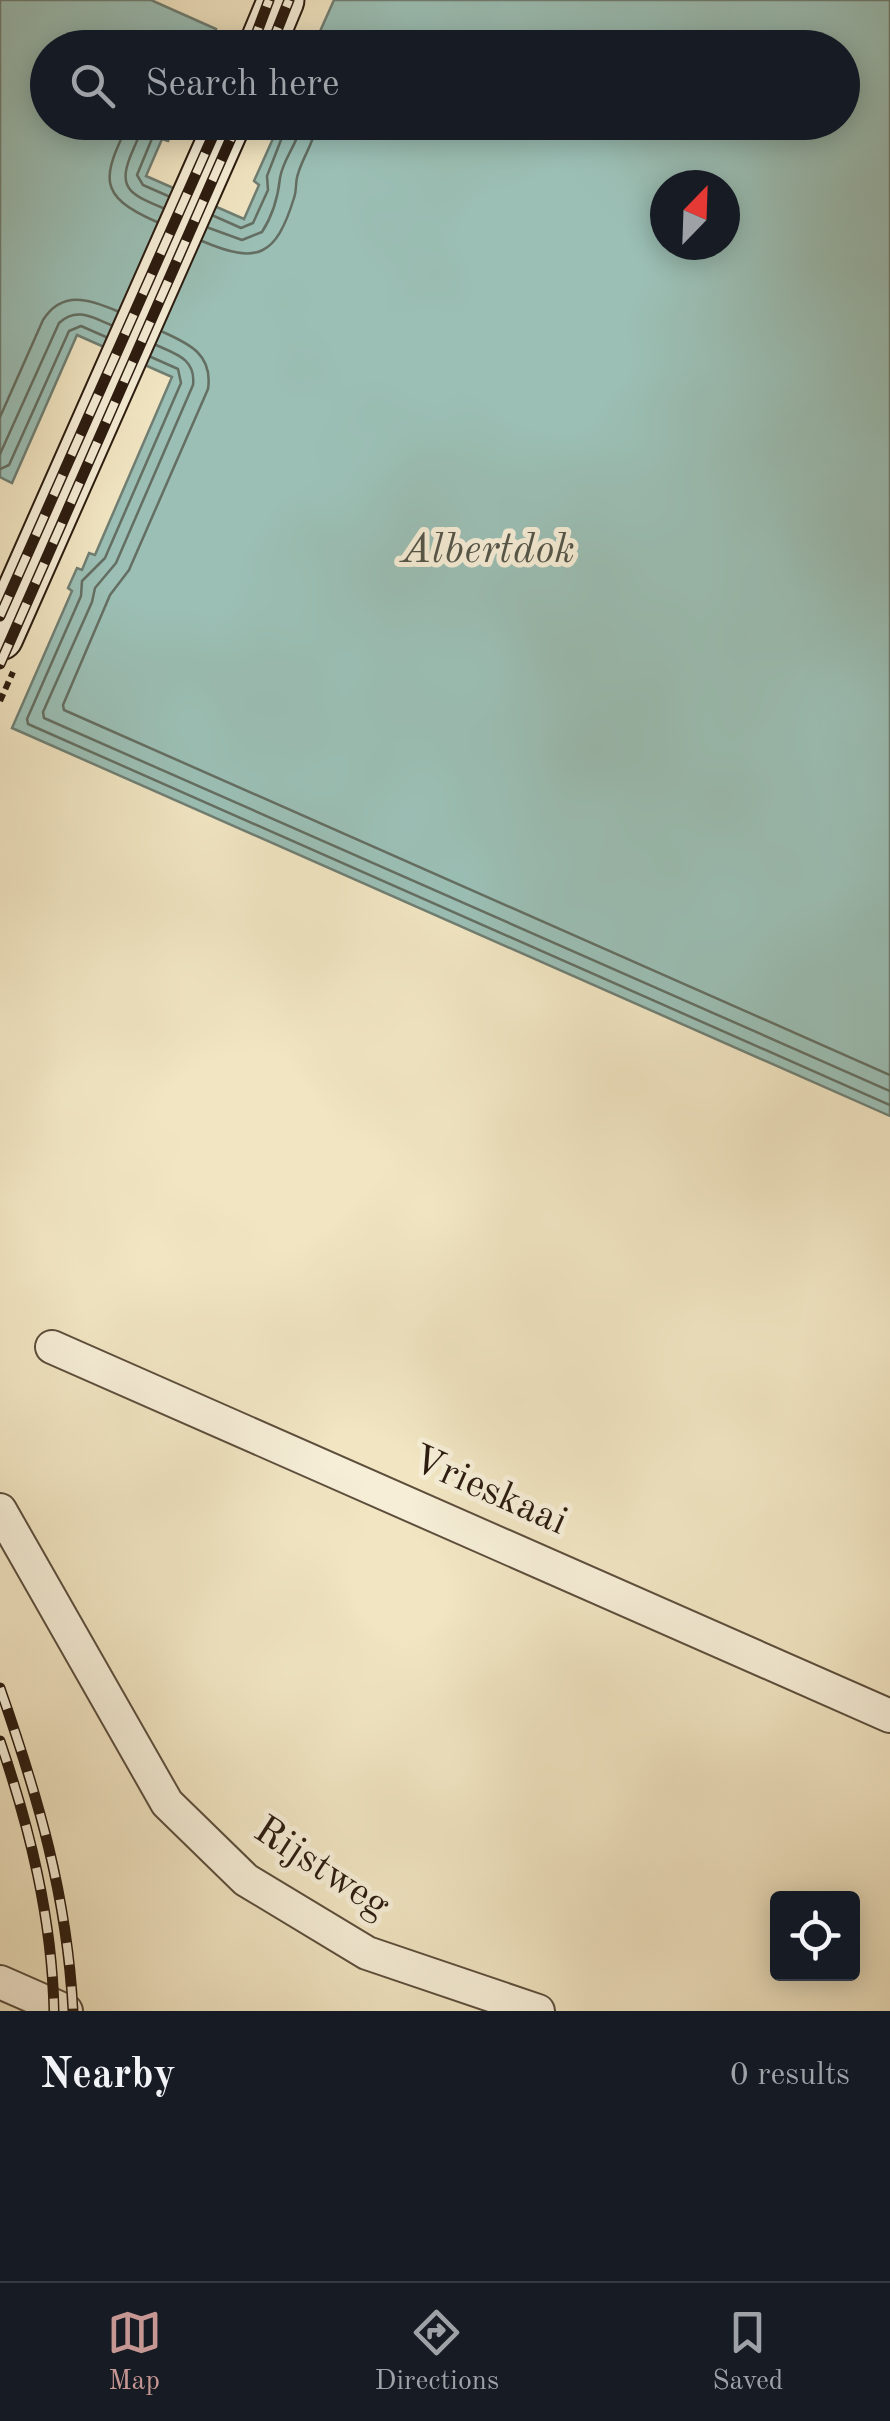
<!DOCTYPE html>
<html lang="en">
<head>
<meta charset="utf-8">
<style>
  :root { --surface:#171b24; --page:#20242c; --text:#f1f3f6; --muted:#9ea1a6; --line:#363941; --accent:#c59692 }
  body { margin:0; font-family:"Old Standard TT",serif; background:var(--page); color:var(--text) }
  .controls { position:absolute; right:30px; bottom:30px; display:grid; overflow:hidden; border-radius:10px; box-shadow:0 5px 25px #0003 }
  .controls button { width:90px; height:90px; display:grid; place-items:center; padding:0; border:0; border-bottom:2px solid var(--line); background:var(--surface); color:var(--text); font:50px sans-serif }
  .compass { position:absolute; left:650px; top:170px; width:90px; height:90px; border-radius:50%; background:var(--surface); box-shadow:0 5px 25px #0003; rotate:23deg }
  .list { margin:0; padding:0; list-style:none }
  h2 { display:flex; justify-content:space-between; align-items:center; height:130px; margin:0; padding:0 40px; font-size:42px }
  h2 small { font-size:32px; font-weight:400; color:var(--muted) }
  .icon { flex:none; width:55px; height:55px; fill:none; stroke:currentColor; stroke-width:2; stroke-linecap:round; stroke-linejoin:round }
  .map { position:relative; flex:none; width:890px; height:2011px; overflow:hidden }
  .search { position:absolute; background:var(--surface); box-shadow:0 5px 25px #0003; left:30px; right:30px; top:30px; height:110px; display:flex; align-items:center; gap:25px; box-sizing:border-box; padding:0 35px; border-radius:55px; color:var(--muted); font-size:38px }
  .sheet { height:270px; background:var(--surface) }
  nav { display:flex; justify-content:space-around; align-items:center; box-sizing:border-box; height:140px; border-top:2px solid var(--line); background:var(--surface); font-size:28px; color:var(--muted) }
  nav a { display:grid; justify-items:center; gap:5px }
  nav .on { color:var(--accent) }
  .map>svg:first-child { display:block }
  .water { fill:#9bbfb5; stroke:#6f7e73; stroke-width:2.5; fill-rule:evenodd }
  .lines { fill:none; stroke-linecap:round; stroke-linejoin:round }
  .shore { stroke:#646e62; stroke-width:2.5 }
  .minor-casing { stroke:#5d4e3c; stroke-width:36 }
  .secondary-casing { stroke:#2c1c10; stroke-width:49 }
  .path { stroke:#2c1c10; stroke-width:6; stroke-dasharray:8 5; stroke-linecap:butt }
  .minor { stroke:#f6eed7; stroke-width:32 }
  .secondary { stroke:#f6eed7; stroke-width:45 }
  .rail-casing { stroke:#2c1c10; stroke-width:11 }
  .rail { stroke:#f6eed7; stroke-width:8; stroke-dasharray:22; stroke-linecap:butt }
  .labels { text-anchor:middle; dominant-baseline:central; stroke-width:10; stroke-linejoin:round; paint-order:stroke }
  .street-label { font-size:40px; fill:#2c1c10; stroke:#f6eed7 }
  .water-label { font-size:42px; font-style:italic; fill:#53554a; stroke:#f6eed7 }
</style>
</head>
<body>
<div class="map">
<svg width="890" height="2011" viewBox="0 0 890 2011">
  <rect width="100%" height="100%" fill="#f1e5c2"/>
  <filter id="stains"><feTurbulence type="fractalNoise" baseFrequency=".002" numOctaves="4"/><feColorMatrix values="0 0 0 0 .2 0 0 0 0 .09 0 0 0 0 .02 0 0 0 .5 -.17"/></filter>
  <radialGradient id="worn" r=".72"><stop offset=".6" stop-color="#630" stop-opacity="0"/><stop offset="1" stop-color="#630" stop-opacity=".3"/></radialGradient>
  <!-- water -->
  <path class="water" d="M0,0H151L216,29L209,47L48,48V122L176,123L168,141L162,139L146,176L244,219L259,185L254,181L280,123L842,122V48L313,47L334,0H890V1116L12,728L72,591L68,588L77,568L82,570L89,553L95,555L172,377L77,335L12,483L0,477ZM665,185H725V245H665Z"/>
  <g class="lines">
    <!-- shore -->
    <g class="shore">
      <path d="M129,122C103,177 95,195 157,222"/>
      <path d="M148,122C141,131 137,140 133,150C116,188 129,194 163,208"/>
      <path d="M165,122L153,136L137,175L143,185L168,196"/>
      <path d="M214,216L241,228L253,223L268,190L267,176L288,122"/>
      <path d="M209,228L242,240L262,232C273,215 278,197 280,178C283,158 299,143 301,122"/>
      <path d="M202,241C258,265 276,256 294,198C297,190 295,182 298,174C303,156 315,142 316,122"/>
      <path d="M163,332C190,344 213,355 208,389L129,570L110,595L63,705L64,710L890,1075"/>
      <path d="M156,345C176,354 196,359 193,385L116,563L95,588L92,602L43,712L44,718L890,1091"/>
      <path d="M151,357L178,369L181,383L105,558L82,581L81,596L27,719L28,724L890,1105"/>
      <path d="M0,417L43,320C62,290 89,299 117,311"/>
      <path d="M0,454L59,323C76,307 92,317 111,325"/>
      <path d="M0,469L9,465L69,331L81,326L106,337"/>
    </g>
    <!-- minor casing -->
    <g class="minor-casing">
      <g id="minor">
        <path d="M52,1347L890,1716"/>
        <path d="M0,1510L167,1803L246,1880L367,1953L538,2011"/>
        <path d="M0,1982L66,2011"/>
      </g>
    </g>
    <!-- secondary casing -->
    <g class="secondary-casing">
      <g id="secondary">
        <path d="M261,48L281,0"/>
        <path d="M0,637L228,122"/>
      </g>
    </g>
    <!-- path -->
    <path class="path" d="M0,701L13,672"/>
    <!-- minor -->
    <use href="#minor" class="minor"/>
    <!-- secondary -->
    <use href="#secondary" class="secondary"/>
    <!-- rail casing -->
    <g class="rail-casing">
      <g id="rail">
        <path d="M251,48L269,0"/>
        <path d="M270,48L289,0"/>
        <path d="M0,616L219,122"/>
        <path d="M0,664L238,122"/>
        <path d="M0,1688C38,1797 67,1895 73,2011"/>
        <path d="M0,1741C30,1829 52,1918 54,2011"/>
      </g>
    </g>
    <!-- rail -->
    <use href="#rail" class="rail"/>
  </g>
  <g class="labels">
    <!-- street labels -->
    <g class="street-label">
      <text transform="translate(489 1492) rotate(24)">Vrieskaai</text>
      <text transform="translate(321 1869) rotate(33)">Rijstweg</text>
    </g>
    <!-- water labels -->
    <g class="water-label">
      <text x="488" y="551">Albertdok</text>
    </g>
  </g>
  <rect width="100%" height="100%" filter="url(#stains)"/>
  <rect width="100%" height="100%" fill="url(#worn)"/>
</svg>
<div class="controls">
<button><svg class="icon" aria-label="locate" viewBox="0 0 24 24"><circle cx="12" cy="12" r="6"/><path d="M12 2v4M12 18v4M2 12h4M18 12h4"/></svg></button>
</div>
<svg class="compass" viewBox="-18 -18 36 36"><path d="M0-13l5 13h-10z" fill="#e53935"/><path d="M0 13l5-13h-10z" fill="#9ea1a6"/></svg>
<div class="search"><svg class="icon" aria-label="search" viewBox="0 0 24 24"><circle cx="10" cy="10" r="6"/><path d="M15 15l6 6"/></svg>Search here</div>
</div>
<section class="sheet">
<h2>Nearby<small>0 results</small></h2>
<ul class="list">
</ul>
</section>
<nav>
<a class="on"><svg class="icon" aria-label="map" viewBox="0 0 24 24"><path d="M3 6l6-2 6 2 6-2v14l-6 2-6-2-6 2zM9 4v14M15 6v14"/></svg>Map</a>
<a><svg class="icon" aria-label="directions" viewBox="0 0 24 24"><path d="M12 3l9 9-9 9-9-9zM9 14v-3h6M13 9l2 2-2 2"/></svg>Directions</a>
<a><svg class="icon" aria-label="saved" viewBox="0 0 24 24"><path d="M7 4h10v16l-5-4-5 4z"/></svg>Saved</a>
</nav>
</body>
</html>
